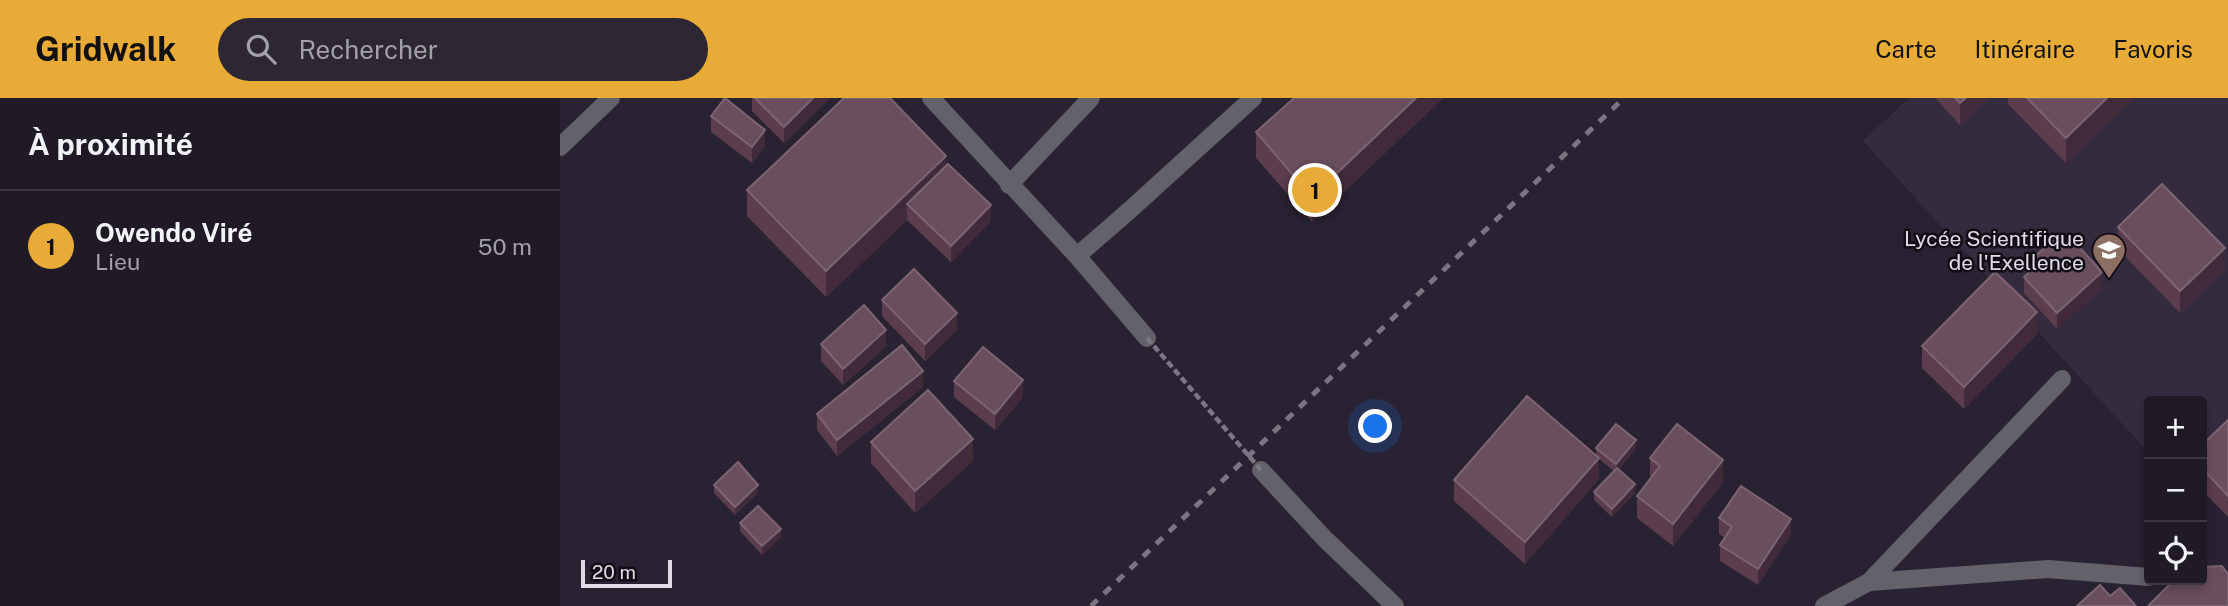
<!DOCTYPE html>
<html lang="fr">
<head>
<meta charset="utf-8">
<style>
  :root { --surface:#1f1a26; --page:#2c2732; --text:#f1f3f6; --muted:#a1a1a7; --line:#3c3843; --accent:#e8ab37 }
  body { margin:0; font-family:"Public Sans",sans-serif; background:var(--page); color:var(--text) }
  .controls { position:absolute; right:21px; bottom:21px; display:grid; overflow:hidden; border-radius:7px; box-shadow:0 4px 10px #0003 }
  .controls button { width:63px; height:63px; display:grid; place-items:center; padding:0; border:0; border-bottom:2px solid var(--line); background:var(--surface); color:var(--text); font:35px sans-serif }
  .scale { position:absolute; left:21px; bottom:18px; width:91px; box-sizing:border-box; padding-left:7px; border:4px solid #e0dbe6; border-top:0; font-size:19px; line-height:24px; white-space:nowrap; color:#e0dbe6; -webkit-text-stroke:5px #100d14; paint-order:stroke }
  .you { position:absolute; left:816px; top:329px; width:24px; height:24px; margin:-18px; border:5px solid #fff; border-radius:50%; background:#1a73e8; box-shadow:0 0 0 10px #1a73e833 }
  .badge { display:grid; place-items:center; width:46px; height:46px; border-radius:50%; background:var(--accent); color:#111; font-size:23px; font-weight:700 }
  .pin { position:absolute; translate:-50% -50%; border:4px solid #fff; box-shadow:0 2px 7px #0006 }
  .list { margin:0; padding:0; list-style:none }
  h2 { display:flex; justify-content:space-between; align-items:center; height:91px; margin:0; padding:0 28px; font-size:30px }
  h2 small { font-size:23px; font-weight:400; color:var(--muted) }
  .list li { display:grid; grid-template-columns:46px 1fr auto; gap:21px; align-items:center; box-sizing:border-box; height:112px; padding:0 28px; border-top:2px solid var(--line) }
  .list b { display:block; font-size:26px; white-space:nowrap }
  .list p { margin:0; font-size:23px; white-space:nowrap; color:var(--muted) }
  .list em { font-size:23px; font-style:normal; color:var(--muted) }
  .icon { flex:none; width:38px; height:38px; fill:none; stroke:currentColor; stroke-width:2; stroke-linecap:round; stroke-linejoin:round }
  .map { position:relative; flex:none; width:1668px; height:508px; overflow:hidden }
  header { display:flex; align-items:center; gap:42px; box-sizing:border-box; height:98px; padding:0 35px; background:var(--accent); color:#111 }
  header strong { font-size:33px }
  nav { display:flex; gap:38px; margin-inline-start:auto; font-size:24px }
  .search { width:490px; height:63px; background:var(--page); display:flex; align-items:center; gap:18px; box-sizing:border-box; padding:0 24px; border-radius:38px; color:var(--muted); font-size:26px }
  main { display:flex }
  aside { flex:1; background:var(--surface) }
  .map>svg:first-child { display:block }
  .built { fill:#342b3f }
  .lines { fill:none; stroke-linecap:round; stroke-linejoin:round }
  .service { stroke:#63626a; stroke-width:18 }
  .minor { stroke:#63626a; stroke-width:18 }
  .tertiary { stroke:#63626a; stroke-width:18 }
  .rail { stroke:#7b7583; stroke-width:5; stroke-dasharray:9 9; stroke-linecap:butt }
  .path-bridge { stroke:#7d7785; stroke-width:4.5; stroke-dasharray:7 3.5; stroke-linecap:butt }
  .wall { fill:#5b3d4d }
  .shaded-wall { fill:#412b3b }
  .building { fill:#694e5d; stroke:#7c6472; stroke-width:2 }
  .labels { text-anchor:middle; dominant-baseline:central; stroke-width:5; stroke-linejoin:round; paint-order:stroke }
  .poi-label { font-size:21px; fill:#e0dbe6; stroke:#100d14; text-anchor:end }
</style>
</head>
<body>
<header>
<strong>Gridwalk</strong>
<div class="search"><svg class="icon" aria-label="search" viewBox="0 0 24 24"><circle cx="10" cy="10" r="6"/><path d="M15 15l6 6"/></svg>Rechercher</div>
<nav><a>Carte</a><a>Itinéraire</a><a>Favoris</a></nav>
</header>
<main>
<aside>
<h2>À proximité<small></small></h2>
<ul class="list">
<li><span class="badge">1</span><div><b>Owendo Viré</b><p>Lieu</p></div><em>50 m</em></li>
</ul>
</aside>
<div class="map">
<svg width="1668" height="508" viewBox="0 0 1668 508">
  <rect width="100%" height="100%" fill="#292232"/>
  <!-- built -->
  <path class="built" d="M1349,0H1668V346L1642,369V303H1589V355L1303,43Z"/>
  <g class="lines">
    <!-- service -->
    <g class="service">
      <path d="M449,87L531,0"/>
      <path d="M517,158L571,111L693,0"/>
    </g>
    <!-- minor -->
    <g class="minor">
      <path d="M371,0L517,158L587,240"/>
      <path d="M701,372L764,440L835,508"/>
      <path d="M1309,484L1488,471L1589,479"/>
      <path d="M1264,508L1309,484L1502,281"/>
    </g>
    <!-- tertiary -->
    <path class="tertiary" d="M0,49L51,0"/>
    <!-- rail -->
    <path class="rail" d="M531,508L1064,0"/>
    <!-- path-bridge -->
    <path class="path-bridge" d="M587,240L701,372"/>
  </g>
  <!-- wall -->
  <g class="wall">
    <path d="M192,0H270L224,45L192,13Z"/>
    <path d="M734,0H883L752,124L696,60V34Z"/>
    <path d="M1375,0H1429L1400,27Z"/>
    <path d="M1448,0H1574L1506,65L1448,6Z"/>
    <path d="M151,18L205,48L192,65L151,34Z"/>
    <path d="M386,68L431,123L391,164L347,122L266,199L187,118V92Z"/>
    <path d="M1558,129L1665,172L1620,215L1558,151Z"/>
    <path d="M1474,159L1542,190L1497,231L1464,195V179L1474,170Z"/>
    <path d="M322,202L397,232L365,263L322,218Z"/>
    <path d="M1477,236L1404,311L1362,270V248Z"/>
    <path d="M261,246L326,248L283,287L261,263Z"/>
    <path d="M394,283L463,299L435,332L394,299Z"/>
    <path d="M363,289L277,358L257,332V316Z"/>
    <path d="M1668,322V419L1642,392V347Z"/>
    <path d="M311,344L413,363L355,415L311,365Z"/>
    <path d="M1036,350H1076L1059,371L1075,395L1052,419L1034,402V394L1054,373L1039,361V381L965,466L894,403V382L1036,357Z"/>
    <path d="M1090,360L1163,384L1113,448L1077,420V398L1090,381Z"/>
    <path d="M154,387L198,395L175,417L154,395Z"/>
    <path d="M1159,420L1231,437L1198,487L1160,463V447L1165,440L1159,436Z"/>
    <path d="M180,425L221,439L202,457L180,433Z"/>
  </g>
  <!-- shaded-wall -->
  <g class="shaded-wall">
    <path d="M253,0H270L224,45V29Z"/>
    <path d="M856,0H883L752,124V99Z"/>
    <path d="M1406,0H1429L1400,27V5Z"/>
    <path d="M1547,0H1574L1506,65V40Z"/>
    <path d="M205,32V48L192,65V49Z"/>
    <path d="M386,58V84L347,106V122L266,199V173Z"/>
    <path d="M431,107V123L391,164V148Z"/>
    <path d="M1665,150V172L1620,215V193Z"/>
    <path d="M1542,174V190L1497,231V215Z"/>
    <path d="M1477,214V236L1404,311V289Z"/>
    <path d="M397,215V232L365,263V246Z"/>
    <path d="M326,232V248L283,287V271Z"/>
    <path d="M363,273V289L277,358V342Z"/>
    <path d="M463,282V299L435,332V316Z"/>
    <path d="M413,341V363L355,415V393Z"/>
    <path d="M1076,342V350L1056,374V366Z"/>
    <path d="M1039,360V381L965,466V444Z"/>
    <path d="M1163,362V384L1113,448V426Z"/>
    <path d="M1075,386V395L1052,419V411Z"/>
    <path d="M198,387V395L175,417V409Z"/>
    <path d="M1231,421V437L1198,487V471Z"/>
    <path d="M221,431V439L202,457V448Z"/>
  </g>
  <!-- building -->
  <g class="building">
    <path d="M165,0L205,32L192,49L151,18Z"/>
    <path d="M195,0H253L224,29Z"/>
    <path d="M284,0H330L386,58L266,173L187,92Z"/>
    <path d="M734,0H856L752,99L696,34Z"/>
    <path d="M1395,0H1406L1400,5Z"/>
    <path d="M1467,0H1547L1506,40Z"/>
    <path d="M388,66L431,107L391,148L347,106Z"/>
    <path d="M1602,86L1665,150L1620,193L1558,129Z"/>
    <path d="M1511,140L1542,174L1497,215L1464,179L1480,164L1474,159L1493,143L1500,151Z"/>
    <path d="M354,171L397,215L365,246L322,202Z"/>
    <path d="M1435,174L1477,214L1404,289L1362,248Z"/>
    <path d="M304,207L326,232L283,271L261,246Z"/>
    <path d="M342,247L363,273L277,342L257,316Z"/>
    <path d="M423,249L463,282L435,316L394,283Z"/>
    <path d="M368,292L413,341L355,393L311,344Z"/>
    <path d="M967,298L1039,360L965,444L894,382Z"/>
    <path d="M1668,322V398L1642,370V347Z"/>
    <path d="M1056,326L1076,342L1056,366L1036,350Z"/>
    <path d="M1117,326L1163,362L1113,426L1077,398L1100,368L1090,360Z"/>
    <path d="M178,364L198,387L175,409L154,387Z"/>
    <path d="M1057,370L1075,386L1052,411L1034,394Z"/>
    <path d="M1181,388L1231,421L1198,471L1160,447L1172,429L1159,420Z"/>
    <path d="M198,408L221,431L202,448L180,425Z"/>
    <path d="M1662,468L1668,476V508H1588L1614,482H1642V469Z"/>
    <path d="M1540,487L1550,498L1560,490L1576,508H1517Z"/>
  </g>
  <!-- icons -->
  <defs>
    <g id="school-pin" transform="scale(1.75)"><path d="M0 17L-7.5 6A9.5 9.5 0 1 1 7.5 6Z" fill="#8d6e63" stroke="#100d14"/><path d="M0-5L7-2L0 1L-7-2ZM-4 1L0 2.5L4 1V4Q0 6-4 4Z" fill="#fff"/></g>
  </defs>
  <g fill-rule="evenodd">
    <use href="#school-pin" x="1549" y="152"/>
  </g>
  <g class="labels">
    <!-- poi labels -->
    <g class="poi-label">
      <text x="1524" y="140">Lycée Scientifique<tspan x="1524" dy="24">de l'Exellence</tspan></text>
    </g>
  </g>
</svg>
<div class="controls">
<button>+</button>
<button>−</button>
<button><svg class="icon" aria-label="locate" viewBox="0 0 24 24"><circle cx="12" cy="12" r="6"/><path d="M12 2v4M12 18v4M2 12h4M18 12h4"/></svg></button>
</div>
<div class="scale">20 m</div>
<div class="you"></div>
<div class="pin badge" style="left:755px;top:92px">1</div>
</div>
</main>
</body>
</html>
